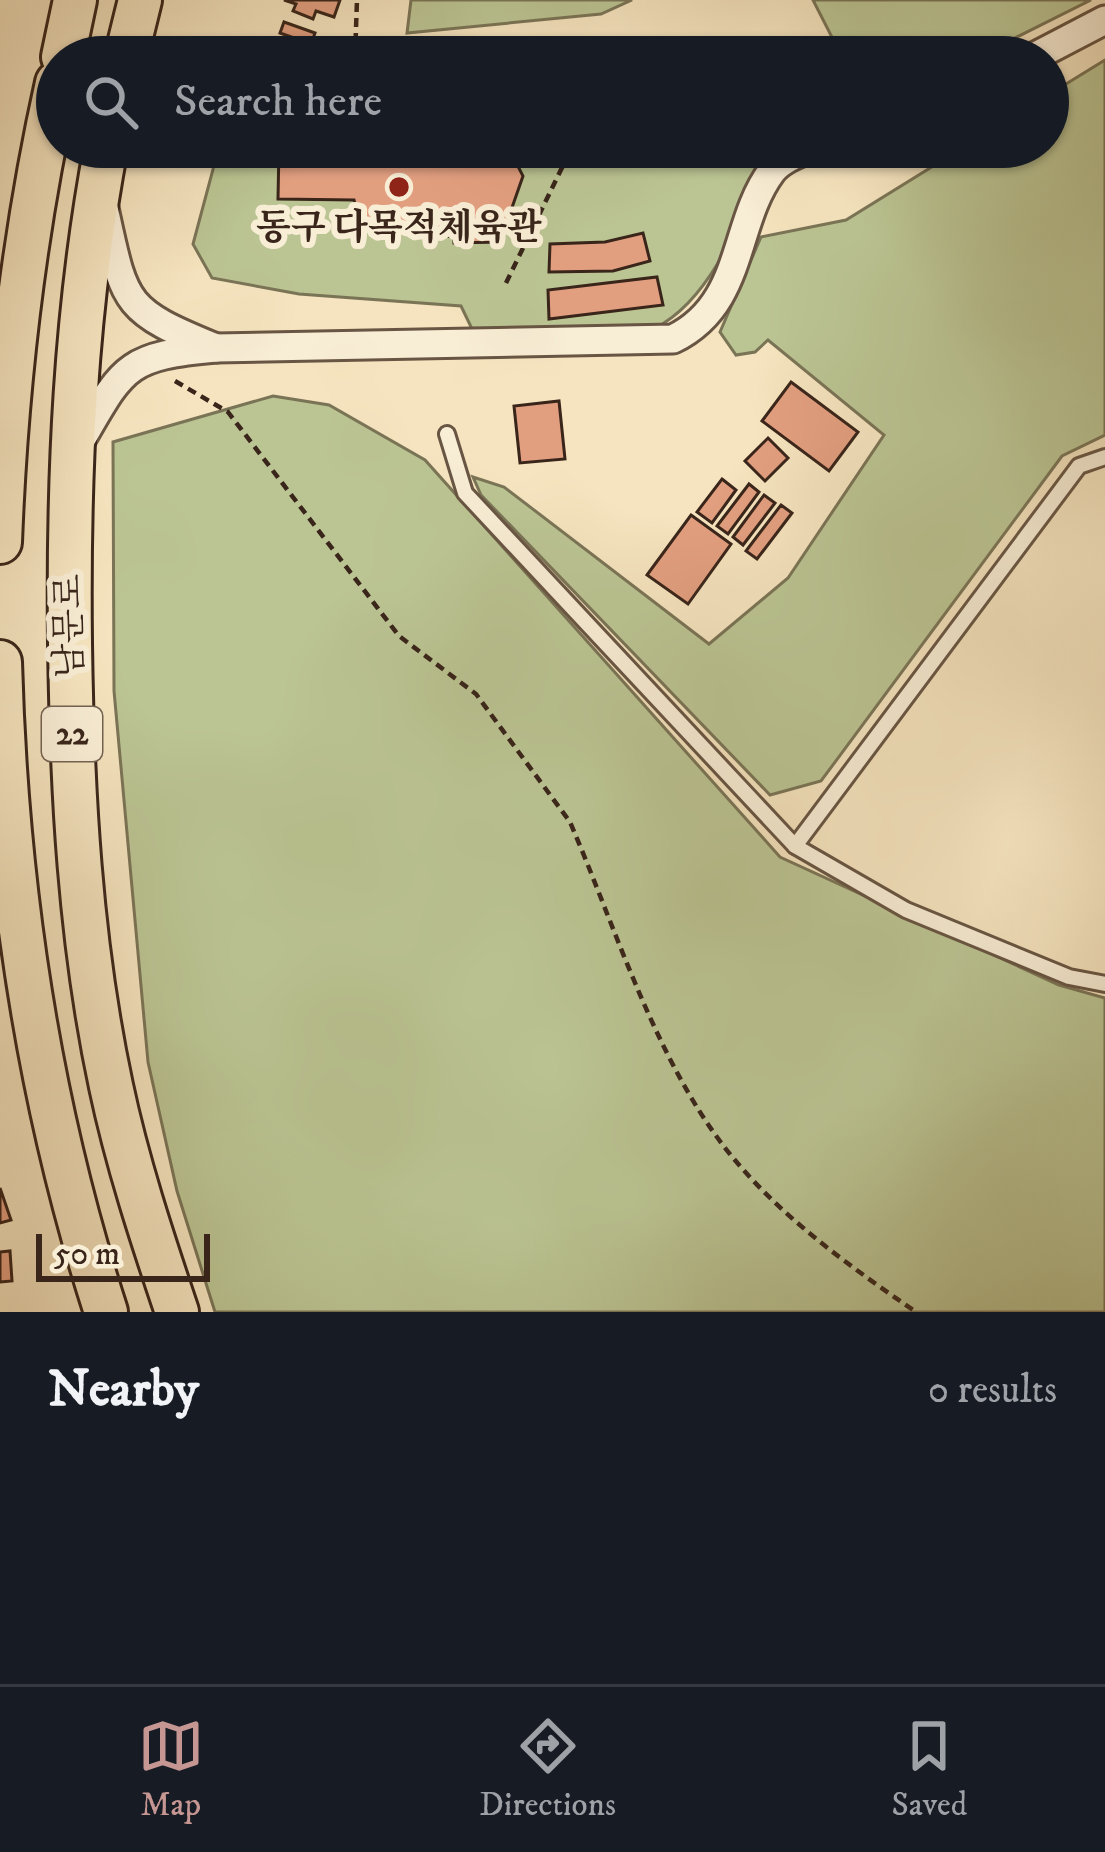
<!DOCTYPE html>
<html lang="en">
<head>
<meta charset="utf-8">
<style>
  :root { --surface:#171b24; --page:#20242c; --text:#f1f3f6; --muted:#9ea1a6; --line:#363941; --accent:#c59692 }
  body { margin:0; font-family:"IM FELL DW Pica","Noto Serif KR",serif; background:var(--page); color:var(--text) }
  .scale { position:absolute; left:36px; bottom:30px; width:174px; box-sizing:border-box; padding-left:12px; border:6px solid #39251a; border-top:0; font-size:33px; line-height:42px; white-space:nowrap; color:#39251a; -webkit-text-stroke:9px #f8edd5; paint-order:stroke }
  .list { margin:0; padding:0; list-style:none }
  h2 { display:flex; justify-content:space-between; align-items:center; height:156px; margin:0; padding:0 48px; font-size:51px }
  h2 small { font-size:39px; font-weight:400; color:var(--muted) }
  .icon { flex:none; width:66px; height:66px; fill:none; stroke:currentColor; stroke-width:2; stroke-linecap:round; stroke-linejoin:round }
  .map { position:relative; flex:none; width:1105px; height:1312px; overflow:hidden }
  .search { position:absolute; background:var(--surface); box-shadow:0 3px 9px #0004; left:36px; right:36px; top:36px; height:132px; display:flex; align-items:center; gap:30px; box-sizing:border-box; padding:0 42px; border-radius:66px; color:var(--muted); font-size:45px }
  .sheet { height:372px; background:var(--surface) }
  nav { display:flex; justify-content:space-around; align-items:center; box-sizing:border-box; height:168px; border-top:3px solid var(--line); background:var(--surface); font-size:33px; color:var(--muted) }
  nav a { display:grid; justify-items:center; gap:6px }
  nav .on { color:var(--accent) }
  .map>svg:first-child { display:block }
  .green { fill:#bbc493; stroke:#7a7456; stroke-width:3 }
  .building { fill:#e29f80; stroke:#39251a; stroke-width:3 }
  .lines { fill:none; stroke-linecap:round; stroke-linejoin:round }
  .service-casing { stroke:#685543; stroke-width:20 }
  .minor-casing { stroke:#685543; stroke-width:33 }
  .primary-casing { stroke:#39251a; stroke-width:48 }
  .path { stroke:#39251a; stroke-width:4.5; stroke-dasharray:9 6; stroke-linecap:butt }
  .service { stroke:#f8edd5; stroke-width:14 }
  .minor { stroke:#f8edd5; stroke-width:27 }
  .primary { stroke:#f5e4bf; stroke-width:42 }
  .poi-dot { fill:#8f2418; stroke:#f8edd5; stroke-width:4.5 }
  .labels { text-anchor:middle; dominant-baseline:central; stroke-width:12; stroke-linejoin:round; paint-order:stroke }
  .shield { fill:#f8edd5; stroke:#726152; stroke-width:3 }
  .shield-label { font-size:33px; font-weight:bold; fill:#39251a }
  .poi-label { font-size:36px; font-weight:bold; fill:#39251a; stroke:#f8edd5 }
  .street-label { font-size:36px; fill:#39251a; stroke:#f8edd5 }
</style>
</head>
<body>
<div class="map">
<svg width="1105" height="1312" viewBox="0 0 1105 1312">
  <rect width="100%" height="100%" fill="#f5e4bf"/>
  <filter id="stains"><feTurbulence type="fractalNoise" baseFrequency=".00167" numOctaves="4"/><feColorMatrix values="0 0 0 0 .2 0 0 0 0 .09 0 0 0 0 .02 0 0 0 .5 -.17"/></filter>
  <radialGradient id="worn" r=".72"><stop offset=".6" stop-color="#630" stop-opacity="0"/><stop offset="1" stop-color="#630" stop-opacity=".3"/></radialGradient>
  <!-- green -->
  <g class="green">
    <path d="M411,0H632L601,14L407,33Z"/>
    <path d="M813,0H1091L977,57H842Z"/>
    <path d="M291,53L499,55L504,57H277Z"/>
    <path d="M1105,60V435L1062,456L821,781L770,795L481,495L473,477L504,487L709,644L788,578L884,435L768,340L755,352L736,355L720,332L761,237L846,220L964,147H1048V95Z"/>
    <path d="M219,147H747L770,157C740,217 712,305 647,332L473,331L461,306L299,294L212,278L193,244Z"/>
    <path d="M273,396L329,405L425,460L780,857L1059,985L1105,998V1312H215L177,1191L148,1062L114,691L113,442Z"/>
  </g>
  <!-- building -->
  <g class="building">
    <path d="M284,0H340L334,17L316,11L313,19L293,11L296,4Z"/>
    <path d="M284,22L315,33L311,44L280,33Z"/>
    <path d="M279,147H508L523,176L500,242L454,243V237L360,227L354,200L278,199Z"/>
    <path d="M643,233L650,261L613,271L549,272L550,244L605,242Z"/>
    <path d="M657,277L663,305L549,319L548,290Z"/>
    <path d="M791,382L858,432L829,471L762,421Z"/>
    <path d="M559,401L565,459L520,463L514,406Z"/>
    <path d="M768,438L788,458L765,481L745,461Z"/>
    <path d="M722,479L736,490L712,523L697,512Z"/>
    <path d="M749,484L759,492L728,534L717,526Z"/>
    <path d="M764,495L775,503L743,545L733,537Z"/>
    <path d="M781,505L792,513L757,559L746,551Z"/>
    <path d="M691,515L731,544L688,604L647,575Z"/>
    <path d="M0,1188L11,1220L0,1223Z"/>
    <path d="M10,1251L12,1281L0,1282V1252Z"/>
  </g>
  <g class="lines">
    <!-- service casing -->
    <g class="service-casing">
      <g id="service">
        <path d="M447,434L465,493L795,846L906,910L1069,977L1105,984"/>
        <path d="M795,846L1079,466L1105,457"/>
      </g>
    </g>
    <!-- minor casing -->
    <g class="minor-casing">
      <g id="minor">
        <path d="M1034,57L1105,20"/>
        <path d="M216,348L673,339C745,304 732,224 772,171C782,159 799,153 813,147"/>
        <path d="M78,445C123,368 123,356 216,348C123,310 125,305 104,208"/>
      </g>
    </g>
    <!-- primary casing -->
    <g class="primary-casing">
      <g id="primary">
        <path d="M63,57L75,0"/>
        <path d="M126,57L140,0"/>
        <path d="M106,147C75,312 68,476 70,643C72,791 80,941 111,1086C127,1162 152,1238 177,1312"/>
        <path d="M0,542C6,386 23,236 57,83"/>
        <path d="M0,662C6,882 38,1102 106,1312"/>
      </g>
    </g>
    <!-- path -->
    <g class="path">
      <path d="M355,57L357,0"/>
      <path d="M506,283L572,147"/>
      <path d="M175,381L228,412L399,636L476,694L570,822C618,933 660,1075 740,1166C789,1223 855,1270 916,1312"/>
    </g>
    <!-- service -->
    <use href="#service" class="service"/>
    <!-- minor -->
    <use href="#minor" class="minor"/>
    <!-- primary -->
    <use href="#primary" class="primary"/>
  </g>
  <!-- markers -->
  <circle class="poi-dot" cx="399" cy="187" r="12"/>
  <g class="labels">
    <!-- shield labels -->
    <rect class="shield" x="42" y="707" width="60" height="54" rx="9"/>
    <g class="shield-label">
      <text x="72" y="734">22</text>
    </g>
    <!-- poi labels -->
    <g class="poi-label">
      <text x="399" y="228">동구 다목적체육관</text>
    </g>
    <!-- street labels -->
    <g class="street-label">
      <text transform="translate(70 626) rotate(-91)">남문로</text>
    </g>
  </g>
  <rect width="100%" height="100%" filter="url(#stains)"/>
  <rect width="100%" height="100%" fill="url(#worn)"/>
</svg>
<div class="scale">50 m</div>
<div class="search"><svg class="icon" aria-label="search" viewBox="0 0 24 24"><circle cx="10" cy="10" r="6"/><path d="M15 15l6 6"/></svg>Search here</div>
</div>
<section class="sheet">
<h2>Nearby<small>0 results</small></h2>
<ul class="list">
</ul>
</section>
<nav>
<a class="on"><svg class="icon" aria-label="map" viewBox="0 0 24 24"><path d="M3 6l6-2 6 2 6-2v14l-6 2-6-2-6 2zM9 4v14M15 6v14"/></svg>Map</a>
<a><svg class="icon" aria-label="directions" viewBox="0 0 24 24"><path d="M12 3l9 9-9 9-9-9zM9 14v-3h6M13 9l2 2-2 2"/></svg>Directions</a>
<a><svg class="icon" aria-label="saved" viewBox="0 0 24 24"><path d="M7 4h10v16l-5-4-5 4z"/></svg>Saved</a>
</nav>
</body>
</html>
